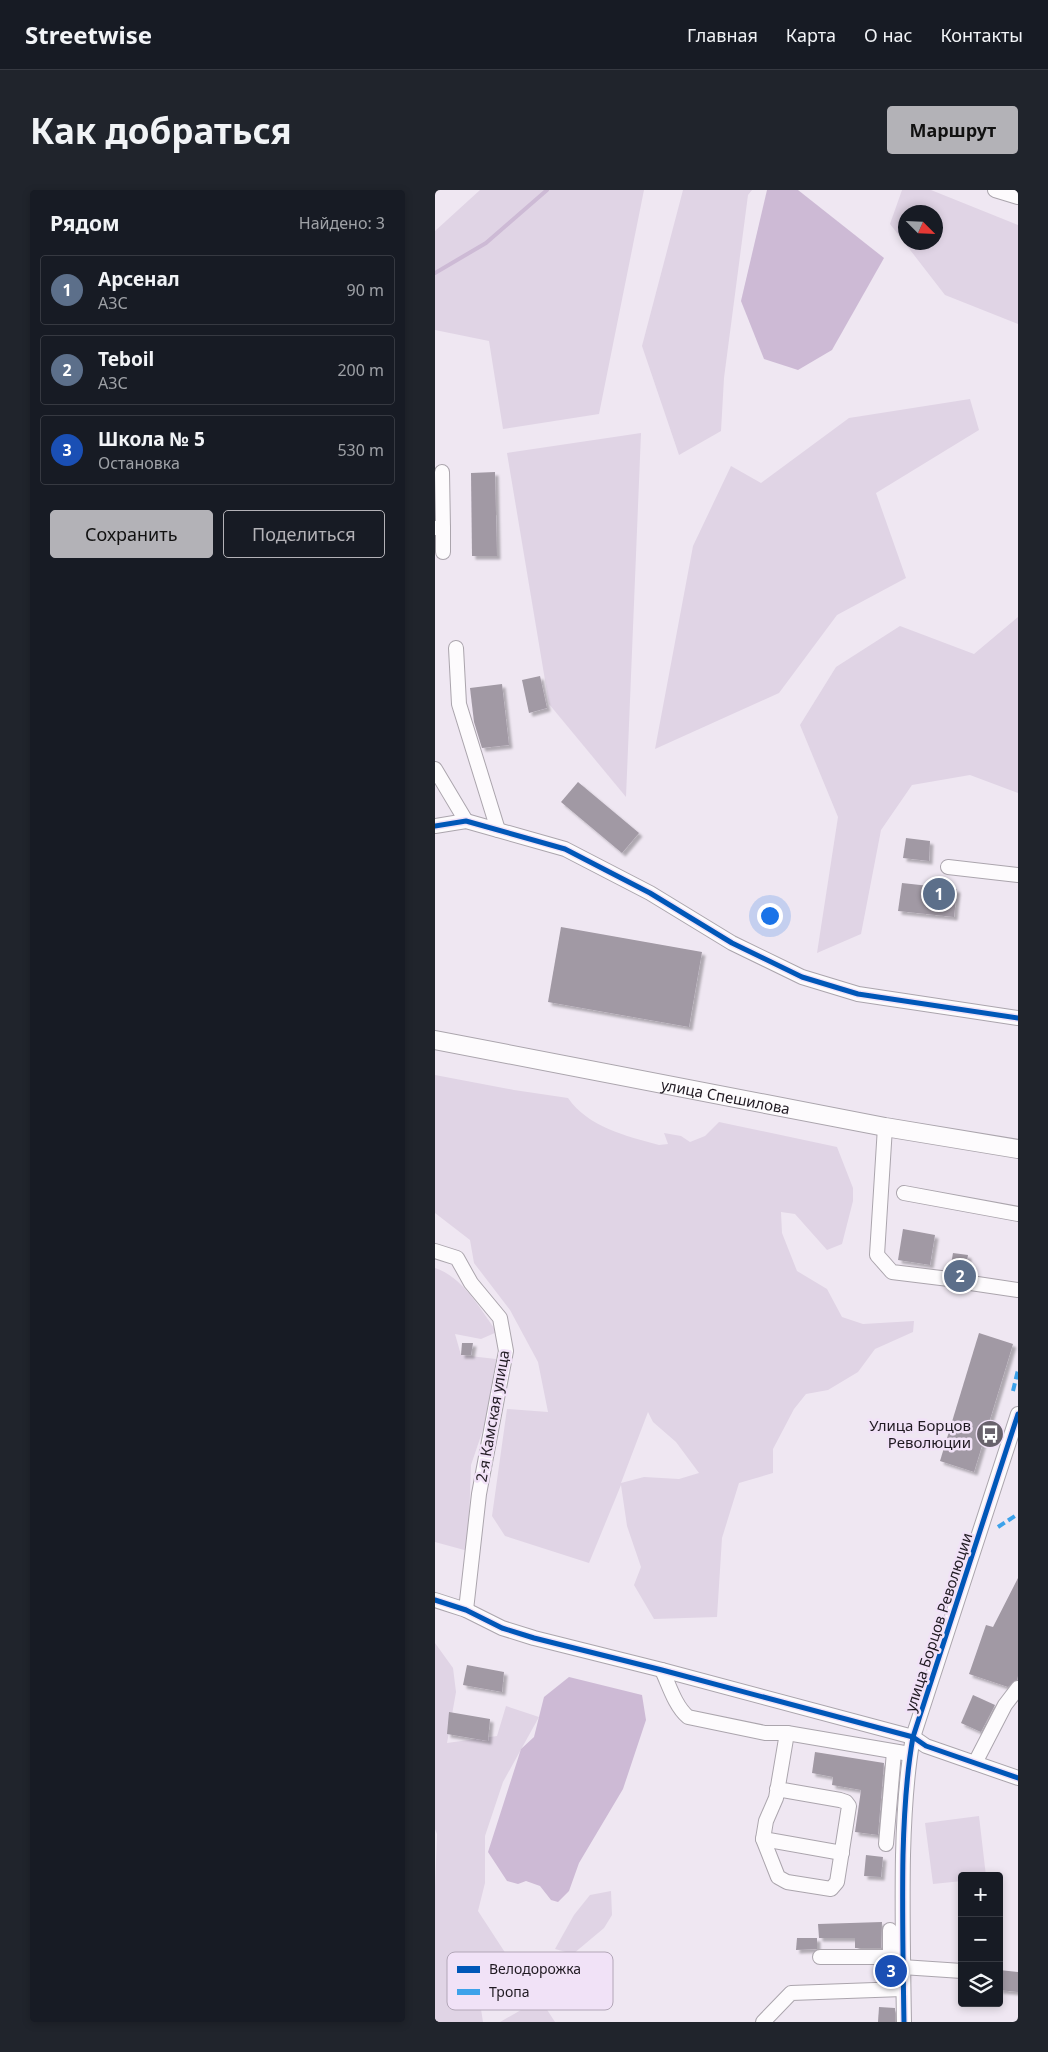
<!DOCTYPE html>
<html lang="ru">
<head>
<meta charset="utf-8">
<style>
  :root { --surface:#171b24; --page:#20242c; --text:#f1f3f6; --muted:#9ea1a6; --line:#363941; --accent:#b3b2b7 }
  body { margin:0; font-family:"Noto Sans",sans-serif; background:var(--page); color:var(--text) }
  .controls { position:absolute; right:15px; bottom:15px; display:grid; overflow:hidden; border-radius:5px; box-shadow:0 2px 8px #0003 }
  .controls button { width:45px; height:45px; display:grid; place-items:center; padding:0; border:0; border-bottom:1px solid var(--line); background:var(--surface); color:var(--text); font:25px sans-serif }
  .compass { position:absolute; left:463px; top:15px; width:45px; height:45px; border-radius:50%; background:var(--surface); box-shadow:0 2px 8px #0003; rotate:114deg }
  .you { position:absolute; left:334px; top:725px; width:18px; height:18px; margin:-12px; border:4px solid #fff; border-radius:50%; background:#1a73e8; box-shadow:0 0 0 8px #1a73e833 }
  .badge { display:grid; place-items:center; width:32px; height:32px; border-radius:50%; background:var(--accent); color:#fff; font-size:16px; font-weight:700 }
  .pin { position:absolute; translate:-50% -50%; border:2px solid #fff; box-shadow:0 1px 5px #0006 }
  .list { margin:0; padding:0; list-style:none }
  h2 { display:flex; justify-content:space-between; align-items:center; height:65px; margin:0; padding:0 20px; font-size:21px }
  h2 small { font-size:16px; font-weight:400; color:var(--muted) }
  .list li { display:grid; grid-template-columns:32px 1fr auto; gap:15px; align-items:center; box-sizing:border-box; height:70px; margin:0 10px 10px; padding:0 10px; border:1px solid var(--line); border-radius:5px }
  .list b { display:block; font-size:19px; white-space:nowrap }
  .list p { margin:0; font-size:16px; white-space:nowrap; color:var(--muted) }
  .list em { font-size:16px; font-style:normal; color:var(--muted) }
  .actions { display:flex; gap:10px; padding:15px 20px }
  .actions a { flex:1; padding:11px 0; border:1px solid var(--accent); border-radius:5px; text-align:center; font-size:18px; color:var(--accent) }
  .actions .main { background:var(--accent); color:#111 }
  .icon { flex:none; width:28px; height:28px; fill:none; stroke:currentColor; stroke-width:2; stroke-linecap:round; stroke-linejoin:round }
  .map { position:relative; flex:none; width:583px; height:1832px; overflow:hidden; border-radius:5px }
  header { display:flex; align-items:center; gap:30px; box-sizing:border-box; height:70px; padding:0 25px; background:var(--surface); border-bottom:1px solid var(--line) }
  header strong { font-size:24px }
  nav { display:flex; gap:28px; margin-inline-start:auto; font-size:18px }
  .intro { display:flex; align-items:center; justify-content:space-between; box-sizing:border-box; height:120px; padding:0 30px }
  h1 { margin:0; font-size:35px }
  .button { padding:12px 22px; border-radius:5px; background:var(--accent); color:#111; font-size:18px; font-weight:700 }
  main { display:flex; gap:30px; padding:0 30px }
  aside { flex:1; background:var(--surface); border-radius:5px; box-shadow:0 2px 8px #0003 }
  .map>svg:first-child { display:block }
  .green { fill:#e0d4e5; fill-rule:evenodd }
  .water { fill:#cdbad5 }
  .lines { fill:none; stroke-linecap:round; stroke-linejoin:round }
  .stream { stroke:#cdbad5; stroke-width:4 }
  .building { fill:#a199a4; filter:url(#shadow) }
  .minor-casing { stroke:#aba5ad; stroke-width:16 }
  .major-casing { stroke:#aba5ad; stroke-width:20 }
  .minor { stroke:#fdfbfd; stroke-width:14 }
  .major { stroke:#fdfbfd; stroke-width:18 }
  .quiet { stroke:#3da2ea; stroke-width:4; stroke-dasharray:8 4; stroke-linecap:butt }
  .cycleway-casing { stroke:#f1e2f7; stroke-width:8 }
  .cycleway { stroke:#0057b8; stroke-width:5 }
  .labels { text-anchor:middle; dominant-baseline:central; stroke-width:5; stroke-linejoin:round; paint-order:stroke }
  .street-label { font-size:15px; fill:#201a22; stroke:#f1e2f7 }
  .poi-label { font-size:15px; fill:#201a22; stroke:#f1e2f7; text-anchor:end }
  .key { fill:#f1e2f7; stroke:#b2a6b7; stroke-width:1 }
  .key-label { font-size:14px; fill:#201a22 }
</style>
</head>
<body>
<header>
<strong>Streetwise</strong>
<nav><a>Главная</a><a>Карта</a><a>О нас</a><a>Контакты</a></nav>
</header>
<div class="intro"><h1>Как добраться</h1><a class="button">Маршрут</a></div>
<main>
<aside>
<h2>Рядом<small>Найдено: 3</small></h2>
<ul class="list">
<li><span class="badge" style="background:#5c6f8a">1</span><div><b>Арсенал</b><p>АЗС</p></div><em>90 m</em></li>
<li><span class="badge" style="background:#5c6f8a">2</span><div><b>Teboil</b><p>АЗС</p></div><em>200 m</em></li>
<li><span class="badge" style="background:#1a4fb4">3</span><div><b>Школа № 5</b><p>Остановка</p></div><em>530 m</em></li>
</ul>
<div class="actions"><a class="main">Сохранить</a><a>Поделиться</a></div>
</aside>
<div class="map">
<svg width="583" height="1832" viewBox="0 0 583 1832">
  <defs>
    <filter id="shadow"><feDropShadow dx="3.5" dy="3.5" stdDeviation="1" flood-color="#0004"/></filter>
  </defs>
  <rect width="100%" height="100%" fill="#efe7f2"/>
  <!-- green -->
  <g class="green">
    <path d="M45,0H209L164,224L68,239L54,151L0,140V41Z"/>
    <path d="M248,0H317L313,5L289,188L286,241L244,265L207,156Z"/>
    <path d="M467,0H496L583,35V134L510,105L455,34ZM470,22H500V52H470Z"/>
    <path d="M535,209L544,240L441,303L471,388L402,425L344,503L220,559L258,356L296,276L326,293L414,228Z"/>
    <path d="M206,243L191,607L114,514L72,263Z"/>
    <path d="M583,427V603L535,585L477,595L446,640L426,744L382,763L403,627L365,535L401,477L465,436L539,464Z"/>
    <path d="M0,885L79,900L133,908C153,937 191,946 224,955L233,954L229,943L246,946L255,952L270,946L284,932L402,957L418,998V1011L407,1054L392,1060L360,1024L346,1022L347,1043L362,1081L392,1099L407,1127L428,1134L479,1131L478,1142L440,1159L423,1182L393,1200L371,1204L359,1219L338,1259V1283L304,1293L287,1348L282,1427L219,1429L199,1395L206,1377L192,1336L186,1295L154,1373L70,1346L57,1326L72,1219L113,1222L103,1172L75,1120L39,1073L35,1050L0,1023ZM213,1222L218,1232L241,1252L264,1283L244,1289L209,1287L186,1293Z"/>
    <path d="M0,1078C28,1087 45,1119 62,1142L46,1149L20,1144L26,1165L61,1169L56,1216L36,1275L33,1361L0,1352Z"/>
    <path d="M0,1453L18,1478L21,1502L12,1553L62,1546L71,1516L104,1527L68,1592L50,1646V1693L43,1721L71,1764L46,1819L48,1832H0V1697L2,1644L0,1639Z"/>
    <path d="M544,1626L551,1686H527V1691L498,1694L490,1633Z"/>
    <path d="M176,1701L177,1725L169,1738L138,1764L120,1759L139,1725L155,1705Z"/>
    <path d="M105,1809L120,1832H65Z"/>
  </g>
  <!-- water -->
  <g class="water">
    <path d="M332,0H363L449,68L397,160L363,180L329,169L306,111Z"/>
    <path d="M134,1487L207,1505L211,1530L188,1599L144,1673L134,1701L123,1712L116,1710L105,1696L91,1691L83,1694L72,1691L53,1662L86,1559L99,1547L109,1507Z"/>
  </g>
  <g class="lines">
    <!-- stream -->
    <path class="stream" d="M0,83L51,53L112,0"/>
  </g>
  <!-- building -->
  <g class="building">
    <path d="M60,282L62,366H37L36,283Z"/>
    <path d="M105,486L112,518L94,523L87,490Z"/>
    <path d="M67,494L74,555L47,558L39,532L35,498Z"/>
    <path d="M143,592L204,643L187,663L126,612Z"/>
    <path d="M471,648L495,651L494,671L468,668Z"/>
    <path d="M467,693L522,699L519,727L463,721Z"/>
    <path d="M126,737L267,762L254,837L113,812Z"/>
    <path d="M468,1039L500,1045L495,1075L463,1070Z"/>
    <path d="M518,1063L533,1065L530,1083L522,1087L515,1080Z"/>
    <path d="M544,1143L578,1154L539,1282L505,1271Z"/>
    <path d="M27,1153H38L36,1165H26Z"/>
    <path d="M583,1388V1486L582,1490L573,1497L534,1484L551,1435L558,1437Z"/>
    <path d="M32,1475L69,1482L67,1502L28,1495Z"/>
    <path d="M538,1505L560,1515L546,1542L526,1533Z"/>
    <path d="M14,1522L55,1529L53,1551L12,1544Z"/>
    <path d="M380,1562L449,1573L443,1645L420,1642L426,1600L397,1595L398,1587L377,1583Z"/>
    <path d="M431,1665L448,1667L446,1687L429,1686Z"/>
    <path d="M447,1732L446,1758H420V1748H384L383,1734Z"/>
    <path d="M362,1748H382V1759L361,1760Z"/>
    <path d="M564,1780L583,1782V1802L564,1800Z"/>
    <path d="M444,1817L460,1818V1832H443Z"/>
  </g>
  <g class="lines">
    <!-- minor casing -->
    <g class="minor-casing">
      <g id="minor">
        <path d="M560,0L583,7"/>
        <path d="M0,338H8L7,282"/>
        <path d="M8,338V362"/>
        <path d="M21,458L24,514L63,640"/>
        <path d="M0,579L31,631"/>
        <path d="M0,636L31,631L130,659L215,703L297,753L367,787L423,804L583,828"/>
        <path d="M513,677L583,685"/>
        <path d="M450,937L442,1065L457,1082L514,1089"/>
        <path d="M469,1003L583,1024"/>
        <path d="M0,1061L22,1068L36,1093L65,1128L71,1161L44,1304L31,1420"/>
        <path d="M529,1092L583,1100"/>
        <path d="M0,1410L31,1420L67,1438L99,1448L227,1480L478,1547L491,1556L583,1588"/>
        <path d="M227,1480C234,1495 240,1516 253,1527L330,1543H352L475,1564"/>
        <path d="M540,1573L570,1515L583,1498"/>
        <path d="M342,1599L405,1610L411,1612L414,1616L402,1692L396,1699L352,1692L343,1687L328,1649L331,1631L341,1608L352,1543"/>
        <path d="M328,1649L407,1663"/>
        <path d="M451,1654L459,1562"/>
        <path d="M455,1740V1767"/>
        <path d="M385,1767H455V1799"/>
        <path d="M467,1777L527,1781"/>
        <path d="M328,1832L356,1803L468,1799"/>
        <path d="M469,1832C468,1776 467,1721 468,1665C469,1625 471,1586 478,1547L583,1224"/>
      </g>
    </g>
    <!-- major casing -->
    <g class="major-casing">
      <g id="major">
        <path id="s1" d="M0,850L450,937L583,959"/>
      </g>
    </g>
    <!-- minor -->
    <use href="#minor" class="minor"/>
    <!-- major -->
    <use href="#major" class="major"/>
    <!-- quiet -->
    <g class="quiet">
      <path d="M578,1201L583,1180"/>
      <path d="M563,1337L583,1324"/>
    </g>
    <!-- cycleway casing -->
    <g class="cycleway-casing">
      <g id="cycleway">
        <path d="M0,636L31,631L130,659L215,703L297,753L367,787L423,804L583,828"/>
        <path d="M0,1410L31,1420L67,1438L99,1448L227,1480L478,1547L491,1556L583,1588"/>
        <path d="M469,1832C468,1776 467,1721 468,1665C469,1625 471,1586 478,1547L583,1224"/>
      </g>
    </g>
    <!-- cycleway -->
    <use href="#cycleway" class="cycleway"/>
  </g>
  <!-- icons -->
  <defs>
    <g id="bus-disc" transform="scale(1.4375)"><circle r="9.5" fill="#68626b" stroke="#f1e2f7"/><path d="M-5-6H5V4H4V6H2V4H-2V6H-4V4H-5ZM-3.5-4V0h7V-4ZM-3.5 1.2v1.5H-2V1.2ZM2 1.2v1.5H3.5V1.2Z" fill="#fff"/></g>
  </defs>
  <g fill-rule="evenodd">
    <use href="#bus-disc" x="555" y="1244"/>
  </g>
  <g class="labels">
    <!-- street labels -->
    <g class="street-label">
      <text stroke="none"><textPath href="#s1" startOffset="296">улица Спешилова</textPath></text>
      <text transform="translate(57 1226) rotate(-80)">2-я Камская улица</text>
      <text transform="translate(503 1432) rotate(-72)">улица Борцов Революции</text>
    </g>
    <!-- poi labels -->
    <g class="poi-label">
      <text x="536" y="1235">Улица Борцов<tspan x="536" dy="17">Революции</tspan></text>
    </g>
  </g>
  <!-- legend -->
  <rect x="12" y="1762" width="166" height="58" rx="8" class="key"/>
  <rect x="22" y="1776" width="23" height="7" fill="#0057b8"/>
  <rect x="22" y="1799" width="23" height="6" fill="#3da2ea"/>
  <g class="key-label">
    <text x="54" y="1784">Велодорожка</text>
    <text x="54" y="1807">Тропа</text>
  </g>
</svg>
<div class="controls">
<button>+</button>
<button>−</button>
<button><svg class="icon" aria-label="layers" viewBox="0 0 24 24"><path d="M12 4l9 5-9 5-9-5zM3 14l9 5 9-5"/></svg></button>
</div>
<svg class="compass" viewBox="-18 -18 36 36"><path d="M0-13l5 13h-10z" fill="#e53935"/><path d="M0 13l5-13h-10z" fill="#9ea1a6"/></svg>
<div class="you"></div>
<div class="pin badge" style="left:504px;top:704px;background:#5c6f8a">1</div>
<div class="pin badge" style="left:525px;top:1086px;background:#5c6f8a">2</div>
<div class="pin badge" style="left:456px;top:1781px;background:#1a4fb4">3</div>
</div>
</main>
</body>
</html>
